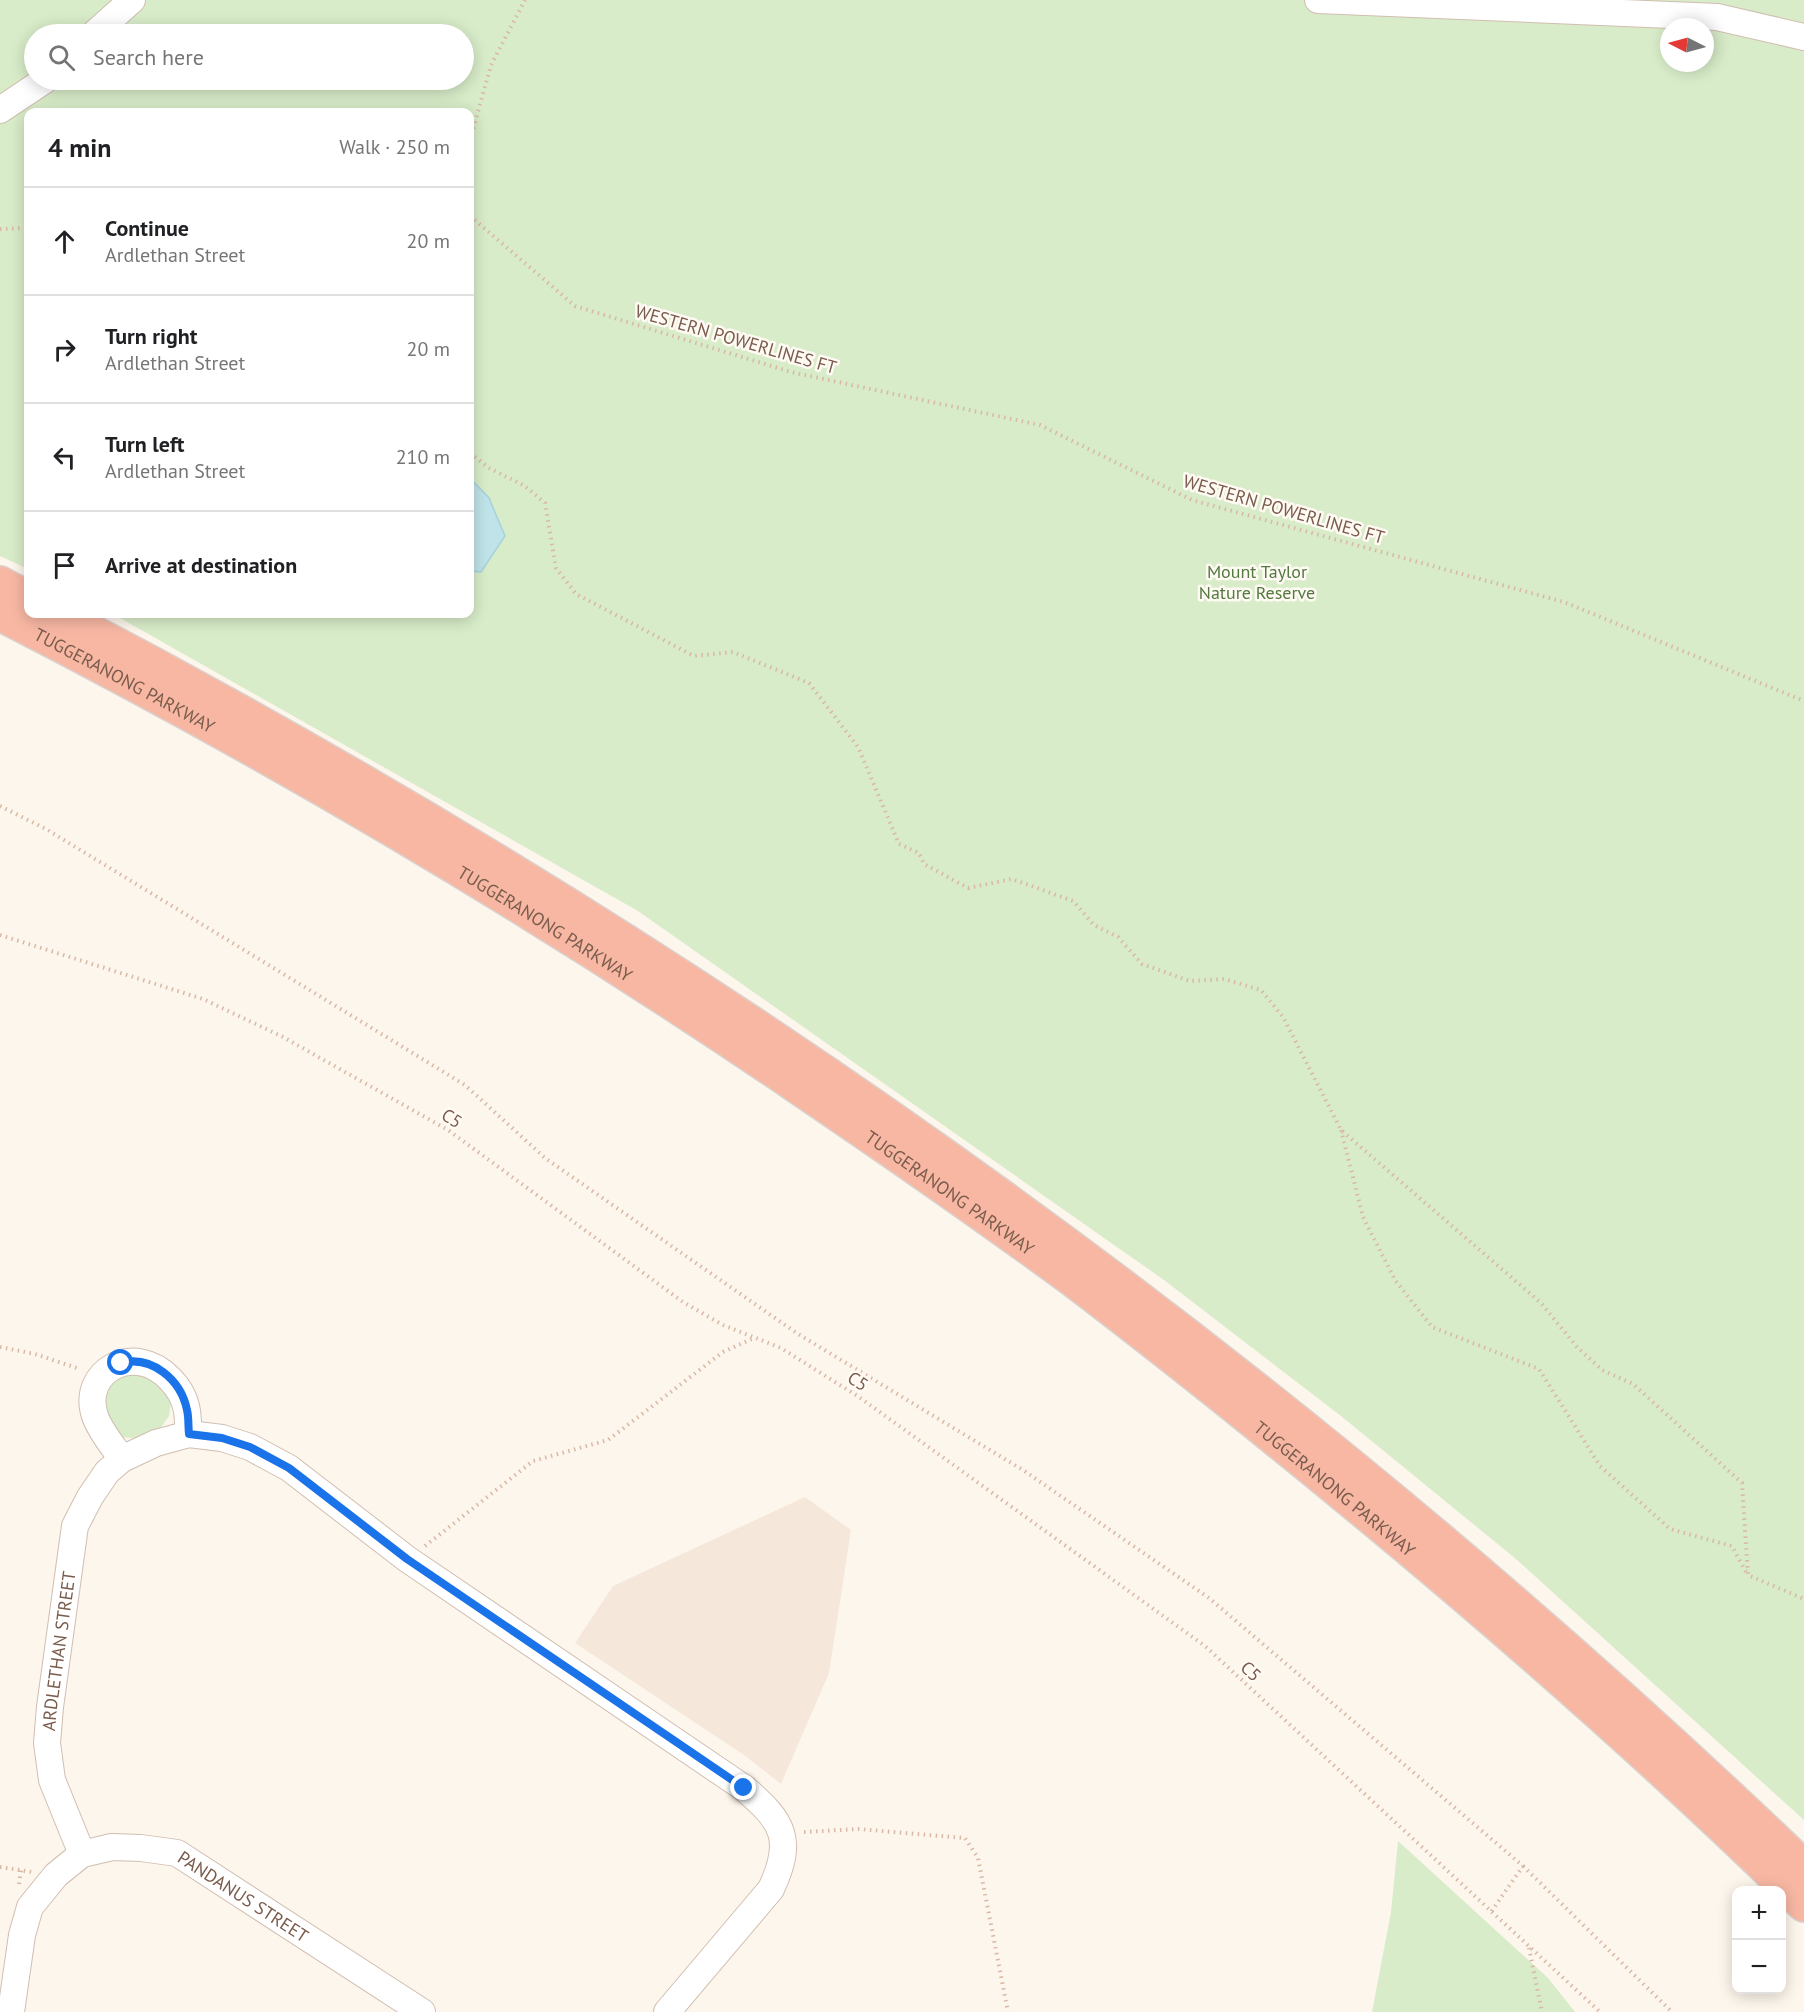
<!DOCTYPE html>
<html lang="en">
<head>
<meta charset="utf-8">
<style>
  :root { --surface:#fff; --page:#f2f2f2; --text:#202124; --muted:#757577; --line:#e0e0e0 }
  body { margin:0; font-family:"PT Sans",sans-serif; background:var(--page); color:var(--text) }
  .controls { position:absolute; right:18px; bottom:18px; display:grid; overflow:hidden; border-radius:12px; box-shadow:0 3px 15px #0003 }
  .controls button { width:54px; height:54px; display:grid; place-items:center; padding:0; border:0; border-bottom:2px solid var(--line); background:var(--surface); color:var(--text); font:30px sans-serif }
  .compass { position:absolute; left:1660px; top:18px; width:54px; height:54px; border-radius:50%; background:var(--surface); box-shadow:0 3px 15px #0003; rotate:276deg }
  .stop { position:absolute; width:18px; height:18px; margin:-14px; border:4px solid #1a73e8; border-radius:50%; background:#fff }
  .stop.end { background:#1a73e8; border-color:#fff; box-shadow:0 2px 6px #0008 }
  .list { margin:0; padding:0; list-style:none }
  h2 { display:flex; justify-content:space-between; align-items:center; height:78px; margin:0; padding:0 24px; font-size:26px }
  h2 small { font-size:20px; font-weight:400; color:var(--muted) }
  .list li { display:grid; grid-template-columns:39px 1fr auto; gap:18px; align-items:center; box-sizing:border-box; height:108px; padding:0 24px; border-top:2px solid var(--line) }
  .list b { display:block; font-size:22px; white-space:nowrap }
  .list p { margin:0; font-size:20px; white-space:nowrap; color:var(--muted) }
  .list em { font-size:20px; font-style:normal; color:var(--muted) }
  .icon { flex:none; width:33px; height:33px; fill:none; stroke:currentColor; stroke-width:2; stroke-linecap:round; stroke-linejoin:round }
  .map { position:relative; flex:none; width:1804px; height:2012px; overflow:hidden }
  .search { position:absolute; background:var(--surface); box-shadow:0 3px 15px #0003; left:24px; top:24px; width:450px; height:66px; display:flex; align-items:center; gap:15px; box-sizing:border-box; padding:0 21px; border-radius:33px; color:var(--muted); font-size:22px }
  .panel { position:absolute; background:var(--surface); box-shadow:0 3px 15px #0003; left:24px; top:108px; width:450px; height:510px; border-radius:12px }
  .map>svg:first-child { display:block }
  .residential { fill:#f5e8da }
  .green { fill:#d8ecc9; fill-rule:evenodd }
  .water { fill:#bfe3e8; stroke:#a5d3da; stroke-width:1.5 }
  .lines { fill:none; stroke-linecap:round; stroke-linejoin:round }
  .minor-casing { stroke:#d1beb0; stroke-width:28 }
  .motorway-casing { stroke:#dad1cd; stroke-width:36 }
  .path { stroke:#d9b8a5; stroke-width:4; stroke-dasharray:1.5 4.5; stroke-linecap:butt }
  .minor { stroke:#fff; stroke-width:26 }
  .motorway { stroke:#f7b7a3; stroke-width:33 }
  .route { stroke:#1a73e8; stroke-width:8 }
  .labels { text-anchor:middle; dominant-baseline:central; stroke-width:5; stroke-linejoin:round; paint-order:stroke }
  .street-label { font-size:18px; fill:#7a5c4d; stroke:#fffaf3 }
  .park-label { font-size:18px; fill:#537a41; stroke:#fffaf3 }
</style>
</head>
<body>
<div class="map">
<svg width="1804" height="2012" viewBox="0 0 1804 2012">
  <rect width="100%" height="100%" fill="#fdf6ec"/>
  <!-- residential -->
  <path class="residential" d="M805,1497L851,1530L829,1673L781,1784L744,1755L575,1643L613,1586Z"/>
  <!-- green -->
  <g class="green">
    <path d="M0,0H1804V1820L1516,1559L1341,1416L1164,1280L638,911L113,614H470V112H28V569L0,556ZM1669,27H1705V63H1669ZM34,34H464V80H34Z"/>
    <path d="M153,1370L171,1403L169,1416L162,1426L157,1431L140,1439L121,1437L102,1420L106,1378Z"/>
    <path d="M1398,1841L1548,1978L1575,2012H1372L1391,1912Z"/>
  </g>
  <!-- water -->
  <path class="water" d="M470,478L489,498L505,536L481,572L470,571Z"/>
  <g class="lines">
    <!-- minor casing -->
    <g class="minor-casing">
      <g id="minor">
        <path d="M1318,0L1717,17L1804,37"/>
        <path d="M94,34L132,0"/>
        <path d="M0,110L45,80"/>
        <path d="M122,1459C113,1446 100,1431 95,1416C80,1371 135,1341 170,1379C178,1387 185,1399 187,1411C188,1418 188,1427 189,1434"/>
        <path id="s1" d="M82,1854L52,1780L47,1743L50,1707L75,1526L90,1497L107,1472L122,1459L156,1443L189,1434L222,1438L250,1447L289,1468L407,1559L744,1788C784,1822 794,1840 771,1889L667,2012"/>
        <path id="s2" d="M11,2012L22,1935L30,1907L56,1875L82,1854L112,1847L141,1848L177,1853L422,2012"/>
      </g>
    </g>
    <!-- motorway casing -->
    <g class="motorway-casing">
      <g id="motorway">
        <path d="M0,583L28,598"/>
        <path id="s3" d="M0,614C276,755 542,913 798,1087C891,1150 983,1214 1073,1280C1165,1350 1255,1422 1345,1496C1503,1626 1657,1761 1804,1905"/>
        <path d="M59,614C699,948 1283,1367 1804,1867"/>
      </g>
    </g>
    <!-- path -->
    <g class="path">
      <path d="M470,140L491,65L525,0"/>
      <path d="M470,216L575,306L791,372L1040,425L1192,500L1564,602L1804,701"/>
      <path d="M0,229L28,228"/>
      <path d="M470,453L489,468L525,486L545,503L556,568L576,594L694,656L733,652L809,683L858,747L899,844L919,853L924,864L968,888L1012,879L1073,901L1094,925L1118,937L1142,964L1190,981L1224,979L1261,990L1283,1017L1341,1130L1541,1303L1577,1347L1602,1370L1633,1384L1742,1483L1748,1575L1804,1599"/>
      <path d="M0,806L46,829L465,1085L545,1158L798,1334L1023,1470L1209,1598L1523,1866L1491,1912"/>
      <path d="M0,935L203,999L283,1037L448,1130L683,1302L723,1325L781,1348L859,1397L1205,1646L1600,2012"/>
      <path d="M1341,1130L1363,1217L1395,1280L1432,1327L1539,1369L1600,1466L1670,1529L1732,1546L1746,1572"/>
      <path d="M0,1347L35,1354L80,1369"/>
      <path d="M425,1546L533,1461L608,1440L723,1352L754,1338"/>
      <path d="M804,1832L858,1829L965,1838L978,1858L1008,2012"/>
      <path d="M1523,1866L1672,2012"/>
      <path d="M0,1867L32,1872"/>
      <path d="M19,1884L21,1870"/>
      <path d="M1529,1948L1542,2012"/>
    </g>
    <!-- minor -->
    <use href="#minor" class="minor"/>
    <!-- motorway -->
    <use href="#motorway" class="motorway"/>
  </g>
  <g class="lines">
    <!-- route -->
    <path class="route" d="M121,1363C152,1355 181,1380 187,1410C189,1418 188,1426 189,1434L222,1438L250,1447L289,1468L407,1559L744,1788"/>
  </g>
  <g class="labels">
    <!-- street labels -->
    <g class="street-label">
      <text transform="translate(736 339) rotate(16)">WESTERN POWERLINES FT</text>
      <text transform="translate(1284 509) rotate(16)">WESTERN POWERLINES FT</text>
      <text stroke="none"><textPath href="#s3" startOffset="141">TUGGERANONG PARKWAY</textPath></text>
      <text stroke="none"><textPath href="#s3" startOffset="627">TUGGERANONG PARKWAY</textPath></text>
      <text transform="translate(452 1118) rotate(32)">C5</text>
      <text stroke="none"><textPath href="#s3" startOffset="1113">TUGGERANONG PARKWAY</textPath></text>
      <text transform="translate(858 1381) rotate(33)">C5</text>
      <text stroke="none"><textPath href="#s3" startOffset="1599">TUGGERANONG PARKWAY</textPath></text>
      <text stroke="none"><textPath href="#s1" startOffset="210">ARDLETHAN STREET</textPath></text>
      <text transform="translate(1251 1671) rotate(43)">C5</text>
      <text stroke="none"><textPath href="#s2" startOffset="357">PANDANUS STREET</textPath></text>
    </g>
    <!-- park labels -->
    <g class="park-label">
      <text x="1257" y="571">Mount Taylor<tspan x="1257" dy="21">Nature Reserve</tspan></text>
    </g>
  </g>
</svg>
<div class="controls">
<button>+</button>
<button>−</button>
</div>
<svg class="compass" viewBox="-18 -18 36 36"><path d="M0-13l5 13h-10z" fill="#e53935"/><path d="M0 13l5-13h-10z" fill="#757577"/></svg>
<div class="stop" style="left:121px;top:1363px"></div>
<div class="stop end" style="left:744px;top:1788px"></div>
<div class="search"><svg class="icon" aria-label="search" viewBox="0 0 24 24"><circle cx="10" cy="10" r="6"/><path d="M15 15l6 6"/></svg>Search here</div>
<section class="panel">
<h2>4 min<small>Walk · 250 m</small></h2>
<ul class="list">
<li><svg class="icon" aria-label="ahead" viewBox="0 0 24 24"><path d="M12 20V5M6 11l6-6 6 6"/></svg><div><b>Continue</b><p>Ardlethan Street</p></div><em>20 m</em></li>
<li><svg class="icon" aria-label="right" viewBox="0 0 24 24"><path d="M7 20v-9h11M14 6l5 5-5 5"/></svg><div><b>Turn right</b><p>Ardlethan Street</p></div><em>20 m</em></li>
<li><svg class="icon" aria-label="left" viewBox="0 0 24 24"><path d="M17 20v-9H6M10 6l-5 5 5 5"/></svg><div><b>Turn left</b><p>Ardlethan Street</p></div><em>210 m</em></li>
<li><svg class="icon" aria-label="arrive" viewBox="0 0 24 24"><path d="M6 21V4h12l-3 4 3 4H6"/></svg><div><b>Arrive at destination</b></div></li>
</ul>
</section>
</div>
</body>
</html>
